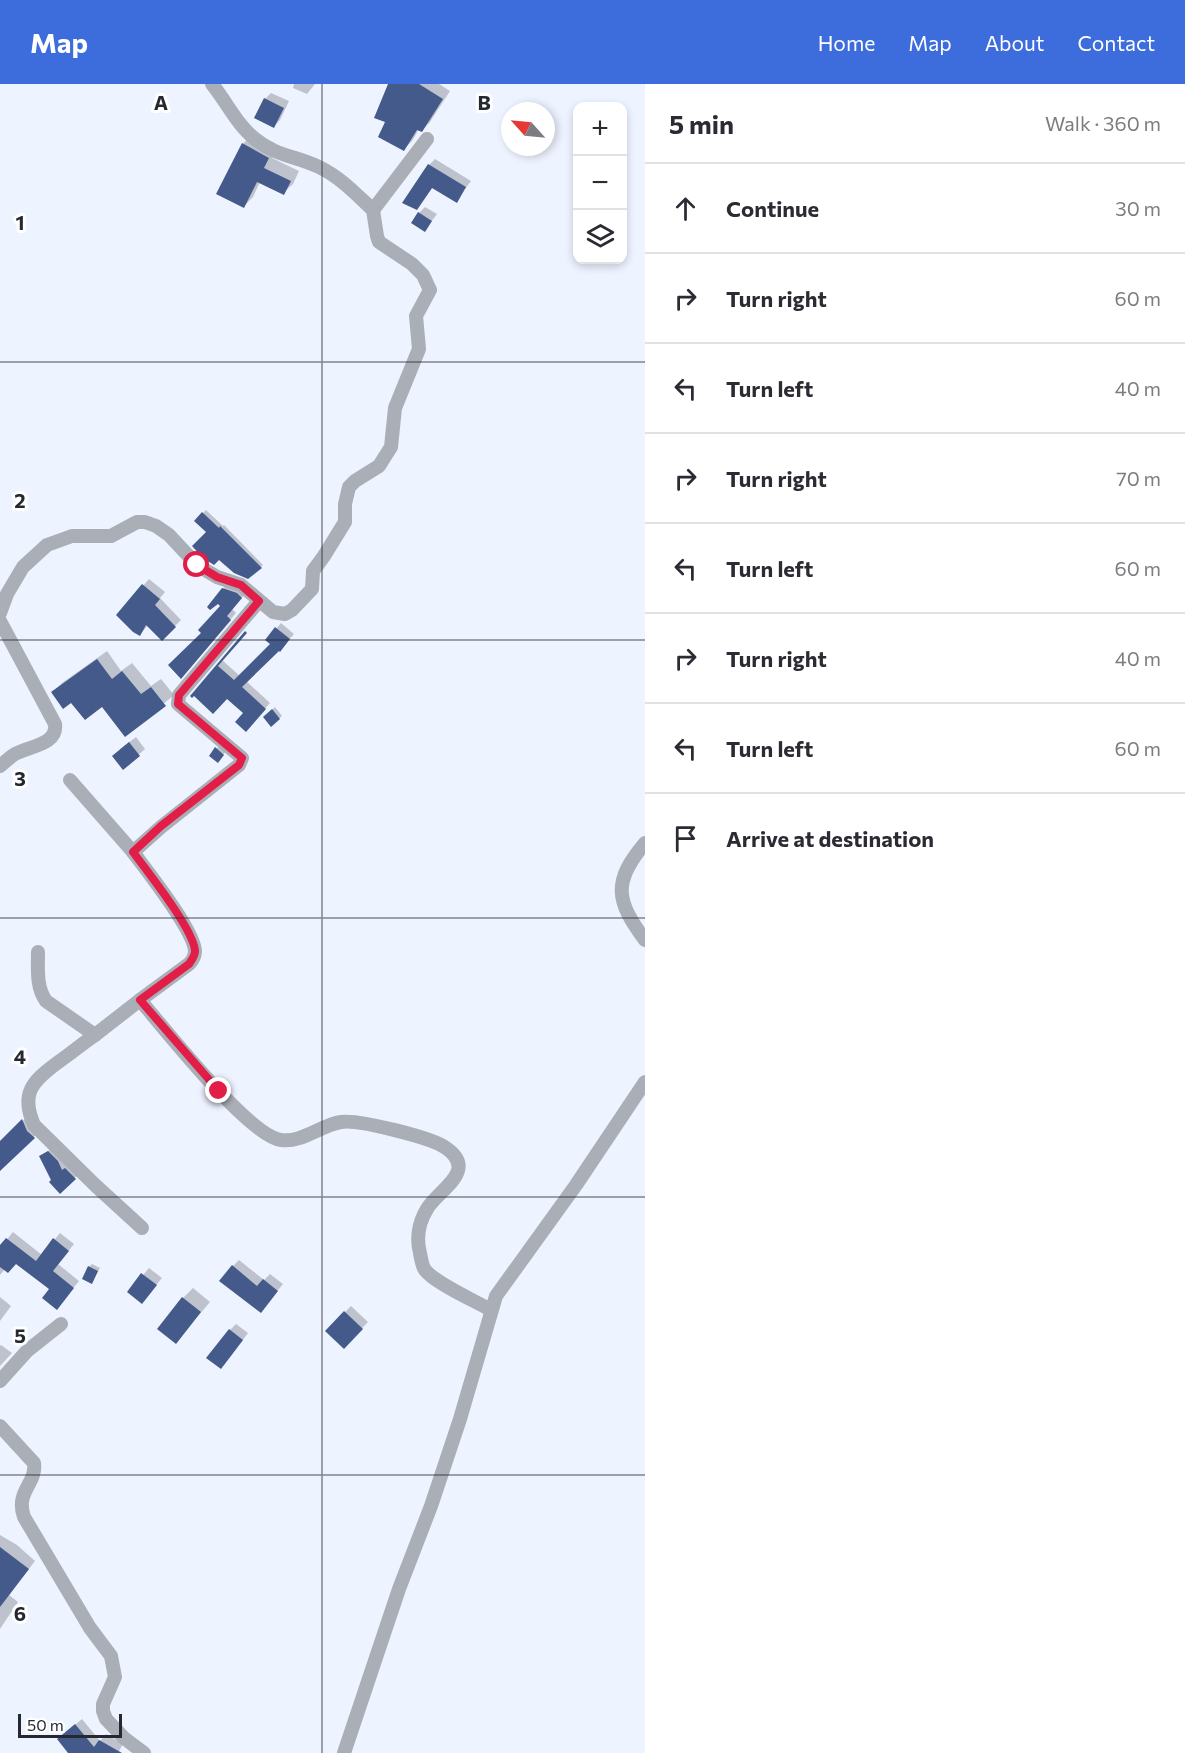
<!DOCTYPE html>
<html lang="en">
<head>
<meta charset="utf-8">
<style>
  :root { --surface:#fff; --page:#f2f2f3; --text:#2b2b33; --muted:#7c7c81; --line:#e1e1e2; --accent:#3d6cdd }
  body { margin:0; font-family:Commissioner,sans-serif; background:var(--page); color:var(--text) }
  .controls { position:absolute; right:18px; top:18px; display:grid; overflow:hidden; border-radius:12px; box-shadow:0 3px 9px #0003 }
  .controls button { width:54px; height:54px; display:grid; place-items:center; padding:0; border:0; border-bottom:2px solid var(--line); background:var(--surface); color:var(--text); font:30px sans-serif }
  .compass { position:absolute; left:501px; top:18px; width:54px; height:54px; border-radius:50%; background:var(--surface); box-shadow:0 3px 9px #0003; rotate:297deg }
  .scale { position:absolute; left:18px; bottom:15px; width:104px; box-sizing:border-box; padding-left:6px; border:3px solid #252830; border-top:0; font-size:16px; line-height:21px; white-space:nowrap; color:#252830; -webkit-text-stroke:4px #fff; paint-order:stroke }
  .stop { position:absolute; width:18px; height:18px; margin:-14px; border:4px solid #e11d48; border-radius:50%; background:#fff }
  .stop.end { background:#e11d48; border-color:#fff; box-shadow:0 2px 6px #0008 }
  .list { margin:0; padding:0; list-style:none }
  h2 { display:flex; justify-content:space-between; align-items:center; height:78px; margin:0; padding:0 24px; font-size:26px }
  h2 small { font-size:20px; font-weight:400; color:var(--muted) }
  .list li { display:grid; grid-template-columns:39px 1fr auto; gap:18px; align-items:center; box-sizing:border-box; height:90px; padding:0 24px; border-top:2px solid var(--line) }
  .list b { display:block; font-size:22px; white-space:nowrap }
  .list em { font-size:20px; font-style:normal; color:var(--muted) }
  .icon { flex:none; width:33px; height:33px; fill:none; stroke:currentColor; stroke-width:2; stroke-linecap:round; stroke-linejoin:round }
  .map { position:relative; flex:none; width:645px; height:1669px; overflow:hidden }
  header { display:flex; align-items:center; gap:36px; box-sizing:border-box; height:84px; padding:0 30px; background:var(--accent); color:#fff }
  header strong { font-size:28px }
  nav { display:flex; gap:33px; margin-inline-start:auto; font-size:21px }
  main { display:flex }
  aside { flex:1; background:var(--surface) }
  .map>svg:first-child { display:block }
  .shadow { fill:#0003 }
  .building { fill:#435a8a }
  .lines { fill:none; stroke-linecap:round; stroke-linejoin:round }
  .minor { stroke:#aaaeb6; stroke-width:14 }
  .route { stroke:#e11d48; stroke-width:8 }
  .grid { fill:none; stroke:#252830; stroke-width:1.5; stroke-opacity:0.55 }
  .grid-label { font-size:20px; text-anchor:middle; font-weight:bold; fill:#252830; stroke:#fff; stroke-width:6; stroke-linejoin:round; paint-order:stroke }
</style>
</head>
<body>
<header>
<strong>Map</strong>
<nav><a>Home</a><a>Map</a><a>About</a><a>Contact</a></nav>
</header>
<main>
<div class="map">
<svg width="645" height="1669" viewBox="0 0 645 1669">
  <rect width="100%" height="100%" fill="#edf3ff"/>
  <!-- shadow -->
  <g class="shadow">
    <path d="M294,0H315L307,10L293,4Z"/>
    <path d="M390,0H439L450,7L430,38L422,46L419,45L412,57L404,65L387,38Z"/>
    <path d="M271,9L289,17L280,36L274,42L265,15Z"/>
    <path d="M252,50L277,64L272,74L299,87L293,100L283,109L260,98L253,113L244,122L243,60Z"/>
    <path d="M435,75L471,97L456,117L433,103L417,124L429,81Z"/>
    <path d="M425,123L437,130L425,146L419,129Z"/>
    <path d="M206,426L223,442L224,441L263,481L261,483L208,448L196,437Z"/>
    <path d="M149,495L165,508L160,514L181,536L162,555L148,541L140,551L118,531Z"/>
    <path d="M229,498L248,507L232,525L236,529L187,587L203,549L222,522L223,505Z"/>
    <path d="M281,539L294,550L280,566L279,565L246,597L270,619L246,646L237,638L245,629L227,613L213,628L194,610L192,612L246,549L247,547L222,576L240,592L273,560L267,556Z"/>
    <path d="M107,567L121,587L132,579L151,602L161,595L174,611L126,651L102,621L72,617L53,608L62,599Z"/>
    <path d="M275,623L282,632L271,641L265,633Z"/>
    <path d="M136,653L145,665L124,684L120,665Z"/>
    <path d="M219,662L226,667L221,674L211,671Z"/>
    <path d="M33,1027L43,1044L3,1083L0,1080V1059Z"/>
    <path d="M55,1062L81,1088L60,1107L41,1072Z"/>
    <path d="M13,1148L42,1171L60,1149L74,1160L58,1180L79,1197L63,1217L51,1205L16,1178L5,1185L0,1191V1164Z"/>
    <path d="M239,1176L264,1196L270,1190L283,1200L261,1227L233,1182Z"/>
    <path d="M92,1180L100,1184L92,1198L89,1183Z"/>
    <path d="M149,1184L162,1194L142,1218L129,1208Z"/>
    <path d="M193,1204L210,1218L176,1258L183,1214Z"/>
    <path d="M0,1213L11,1222L0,1237Z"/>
    <path d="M351,1222L368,1238L344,1263L327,1247Z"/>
    <path d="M236,1240L248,1249L227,1277L230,1246Z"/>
    <path d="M1,1261L12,1269L0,1282V1262Z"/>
    <path d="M0,1451L17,1461L35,1477L9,1511L18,1518L0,1545Z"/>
    <path d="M82,1635L100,1657L106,1650L123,1660L118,1669H70L65,1649Z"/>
  </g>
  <!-- building -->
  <g class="building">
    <path d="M388,0H419L443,15L422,48L417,46L404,67L378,53L385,38L374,34Z"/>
    <path d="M264,14L284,24L274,44L254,34Z"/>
    <path d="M242,59L269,74L264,84L291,97L284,111L257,98L244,124L216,110Z"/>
    <path d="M428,80L466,103L457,119L432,104L417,126L402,119Z"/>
    <path d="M418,128L432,137L425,148L411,139Z"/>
    <path d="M202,428L219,444L220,442L262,484L248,495L234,489L219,476L214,481L203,474L192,462L206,448L194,437Z"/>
    <path d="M142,500L160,515L155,521L176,543L162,557L146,541L140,552L133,548L116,531Z"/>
    <path d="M222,504L237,509L242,514L227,532L231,536L181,595L168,581L201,549L198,546L220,522L218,520L210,526L207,523Z"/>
    <path d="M275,543L290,555L280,568L279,567L242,603L266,625L246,648L235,638L243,629L227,615L213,630L194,612L192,614L190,612L245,547L247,549L218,582L234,596L270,560L265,556Z"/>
    <path d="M97,575L112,595L122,587L141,610L151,603L166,622L125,653L102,623L85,636L71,619L63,625L51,608Z"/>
    <path d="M272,625L280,635L271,643L263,633Z"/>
    <path d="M129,658L140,672L123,686L112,672Z"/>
    <path d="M215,663L224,671L218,679L209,672Z"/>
    <path d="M22,1035L27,1047L35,1054L0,1087V1057Z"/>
    <path d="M48,1067L58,1077L62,1086L65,1084L76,1095L60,1110L49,1098L51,1096L39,1072Z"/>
    <path d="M6,1154L36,1177L53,1154L69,1167L53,1187L74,1204L57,1226L42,1214L49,1205L16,1180L8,1189L0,1183V1161Z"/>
    <path d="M232,1181L257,1202L263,1195L278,1207L261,1229L219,1197Z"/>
    <path d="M88,1182L98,1187L92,1200L82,1195Z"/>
    <path d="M141,1189L157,1201L142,1220L127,1208Z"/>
    <path d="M182,1213L201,1228L176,1260L157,1245Z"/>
    <path d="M344,1227L363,1245L344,1265L325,1247Z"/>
    <path d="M229,1245L243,1256L221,1285L206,1274Z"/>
    <path d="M0,1463L29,1485L0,1523Z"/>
    <path d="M75,1640L94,1663L99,1656L122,1669H68L57,1655Z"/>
  </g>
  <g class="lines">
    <!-- minor -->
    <g class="minor">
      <path d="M373,126L427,55"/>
      <path d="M259,517L179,611L178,620L242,674L239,681L161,743L133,768C147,787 194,846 195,867C195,872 193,876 189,880L140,916C164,944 249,1052 281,1056C302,1059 321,1041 341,1038C358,1035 433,1054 446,1064C479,1087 438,1106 427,1125C419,1138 416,1154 420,1169C421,1174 422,1182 425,1186C435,1199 475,1217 491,1226"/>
      <path d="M0,529L7,510L23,483L47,461L72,452H111L137,438H145L156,442L169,451L197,481L217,493L241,501L273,528L285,530L292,526L312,505L313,487L324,472L345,438V420L349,403L355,397L379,382L391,363L395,324L419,265L416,232L430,206L423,191L412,180L379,158L377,152L373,126C356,110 340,93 319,83C296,72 276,72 255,55C237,41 226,17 212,0"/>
      <path d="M0,537L55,640C58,661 29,662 15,670C10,673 5,678 0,682"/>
      <path d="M70,696L133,768"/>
      <path d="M645,759C612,798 616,817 645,856"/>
      <path d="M38,868C38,885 36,903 46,917L95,951L140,916"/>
      <path d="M95,951C82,960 70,970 57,979C33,997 20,1009 34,1041L95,1101L142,1144"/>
      <path d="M0,1297L27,1267L61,1240"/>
      <path d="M0,1342L34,1379C37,1400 15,1407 24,1433L90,1544L111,1572L115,1593L103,1620V1627L106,1635L124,1654L144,1669"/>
      <path d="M344,1669L399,1505L431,1422L460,1335L496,1212L576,1101L645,998"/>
    </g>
  </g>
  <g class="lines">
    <!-- route -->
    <path class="route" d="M197,481L217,493L241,501L259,517L179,611L178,620L242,674L239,681L161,742L133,768C147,787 194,846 195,867C195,872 192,876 189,880L140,916L219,1007"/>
  </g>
  <!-- grid -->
  <path class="grid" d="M322,0V1669M0,278H645M0,556H645M0,834H645M0,1113H645M0,1391H645"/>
  <g class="grid-label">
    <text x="161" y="26">A</text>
    <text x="484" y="26">B</text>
    <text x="20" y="146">1</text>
    <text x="20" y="424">2</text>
    <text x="20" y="702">3</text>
    <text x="20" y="980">4</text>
    <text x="20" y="1259">5</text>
    <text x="20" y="1537">6</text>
  </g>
</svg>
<div class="controls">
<button>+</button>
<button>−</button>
<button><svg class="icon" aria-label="layers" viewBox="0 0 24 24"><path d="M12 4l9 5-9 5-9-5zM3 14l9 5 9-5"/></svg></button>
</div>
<svg class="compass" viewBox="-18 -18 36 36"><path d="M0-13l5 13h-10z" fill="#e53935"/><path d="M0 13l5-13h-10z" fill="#7c7c81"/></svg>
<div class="scale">50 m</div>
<div class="stop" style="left:197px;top:481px"></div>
<div class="stop end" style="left:219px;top:1007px"></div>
</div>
<aside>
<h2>5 min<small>Walk · 360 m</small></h2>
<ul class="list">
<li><svg class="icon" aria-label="ahead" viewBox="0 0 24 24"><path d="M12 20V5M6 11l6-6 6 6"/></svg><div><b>Continue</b></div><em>30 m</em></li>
<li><svg class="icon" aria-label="right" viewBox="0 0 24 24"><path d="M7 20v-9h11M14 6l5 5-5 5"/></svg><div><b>Turn right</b></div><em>60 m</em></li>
<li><svg class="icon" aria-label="left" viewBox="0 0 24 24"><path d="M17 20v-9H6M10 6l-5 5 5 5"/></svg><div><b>Turn left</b></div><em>40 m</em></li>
<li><svg class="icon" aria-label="right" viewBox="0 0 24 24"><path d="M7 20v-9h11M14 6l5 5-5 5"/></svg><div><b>Turn right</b></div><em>70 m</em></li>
<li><svg class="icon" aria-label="left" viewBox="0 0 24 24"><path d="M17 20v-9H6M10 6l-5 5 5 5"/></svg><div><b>Turn left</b></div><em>60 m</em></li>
<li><svg class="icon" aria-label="right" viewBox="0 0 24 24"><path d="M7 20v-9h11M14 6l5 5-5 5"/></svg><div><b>Turn right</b></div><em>40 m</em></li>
<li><svg class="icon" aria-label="left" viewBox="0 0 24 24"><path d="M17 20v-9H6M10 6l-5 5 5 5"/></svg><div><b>Turn left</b></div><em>60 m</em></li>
<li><svg class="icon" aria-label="arrive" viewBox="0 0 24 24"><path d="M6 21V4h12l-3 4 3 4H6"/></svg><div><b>Arrive at destination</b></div></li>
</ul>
</aside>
</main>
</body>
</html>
